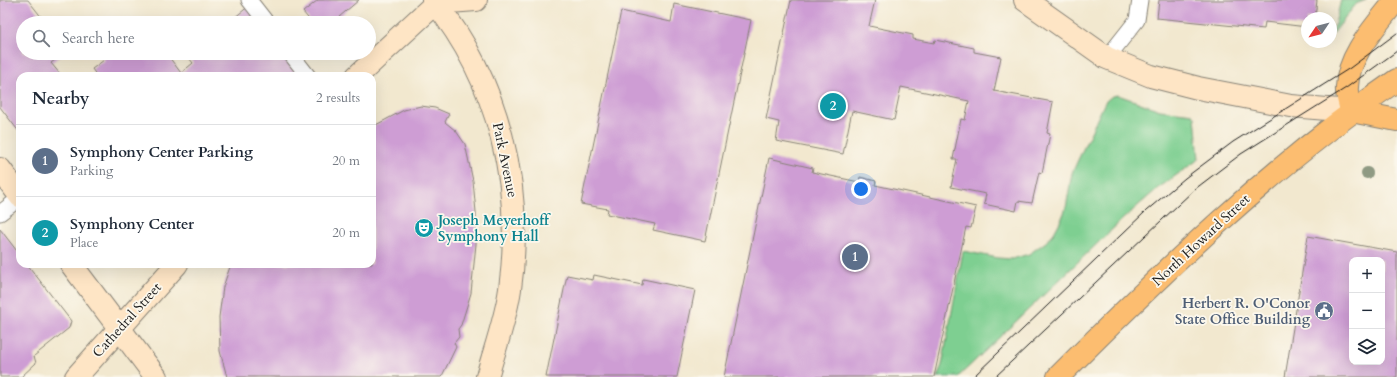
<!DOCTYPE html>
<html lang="en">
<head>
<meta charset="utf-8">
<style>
  :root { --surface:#fff; --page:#f2f2f3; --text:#1f2937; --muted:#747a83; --line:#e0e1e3; --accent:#ea580c }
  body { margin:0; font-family:Cardo,serif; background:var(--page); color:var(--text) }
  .controls { position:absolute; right:12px; bottom:12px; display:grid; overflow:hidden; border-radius:8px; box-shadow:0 4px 16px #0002 }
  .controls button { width:36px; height:36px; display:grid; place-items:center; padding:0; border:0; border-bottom:1px solid var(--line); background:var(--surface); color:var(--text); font:20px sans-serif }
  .compass { position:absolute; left:1301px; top:12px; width:36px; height:36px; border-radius:50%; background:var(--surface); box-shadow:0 4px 16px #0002; rotate:235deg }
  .you { position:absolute; left:861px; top:189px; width:14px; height:14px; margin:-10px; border:3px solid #fff; border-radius:50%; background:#1a73e8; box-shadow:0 0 0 6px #1a73e833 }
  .badge { display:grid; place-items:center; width:26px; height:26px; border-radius:50%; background:var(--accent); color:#fff; font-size:13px; font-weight:700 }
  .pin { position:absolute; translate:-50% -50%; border:2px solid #fff; box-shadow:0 1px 4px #0006 }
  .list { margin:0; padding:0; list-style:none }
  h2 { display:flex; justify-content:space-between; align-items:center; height:52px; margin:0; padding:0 16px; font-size:17px }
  h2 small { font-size:13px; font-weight:400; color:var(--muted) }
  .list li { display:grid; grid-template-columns:26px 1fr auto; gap:12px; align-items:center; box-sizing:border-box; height:72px; padding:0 16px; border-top:1px solid var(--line) }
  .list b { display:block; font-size:15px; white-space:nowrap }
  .list p { margin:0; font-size:13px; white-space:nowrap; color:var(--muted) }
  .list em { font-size:13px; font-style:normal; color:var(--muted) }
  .icon { flex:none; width:22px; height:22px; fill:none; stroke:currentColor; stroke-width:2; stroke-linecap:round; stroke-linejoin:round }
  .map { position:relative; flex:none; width:1397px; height:377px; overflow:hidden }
  .search { position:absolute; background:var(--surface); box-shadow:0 4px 16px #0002; left:16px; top:16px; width:360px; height:44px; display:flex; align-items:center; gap:10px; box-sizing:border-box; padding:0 14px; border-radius:22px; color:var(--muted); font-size:15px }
  .panel { position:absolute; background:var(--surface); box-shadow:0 4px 16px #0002; left:16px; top:72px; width:360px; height:196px; border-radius:12px }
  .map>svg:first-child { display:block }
  .green { fill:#7ecf91; stroke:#4d7656 }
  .building { fill:#ce9dd4; fill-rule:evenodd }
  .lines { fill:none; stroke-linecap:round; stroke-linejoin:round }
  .service-casing { stroke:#878276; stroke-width:17 }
  .secondary-casing { stroke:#878276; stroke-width:24 }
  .primary-casing { stroke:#878276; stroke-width:24 }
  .service { stroke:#fff; stroke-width:15 }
  .secondary { stroke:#fee5c5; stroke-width:22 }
  .primary { stroke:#fcbd6f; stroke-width:22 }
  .tram { stroke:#1c1c1c; stroke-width:1 }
  .tree { fill:#8f9a83 }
  .labels { text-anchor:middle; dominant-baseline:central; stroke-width:3.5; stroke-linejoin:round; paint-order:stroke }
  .street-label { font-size:14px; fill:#1c1c1c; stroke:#fbf7ec }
  .culture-label { font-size:14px; font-weight:bold; fill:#0d838f; stroke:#fbf7ec; text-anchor:start }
  .service-label { font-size:14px; font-weight:bold; fill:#4e5e75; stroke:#fbf7ec; text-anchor:end }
</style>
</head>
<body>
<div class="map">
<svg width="1397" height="377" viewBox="0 0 1397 377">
  <rect width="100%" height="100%" fill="#fbf7ec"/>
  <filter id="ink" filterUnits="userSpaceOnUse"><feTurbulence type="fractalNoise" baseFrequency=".025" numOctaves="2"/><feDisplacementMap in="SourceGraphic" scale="8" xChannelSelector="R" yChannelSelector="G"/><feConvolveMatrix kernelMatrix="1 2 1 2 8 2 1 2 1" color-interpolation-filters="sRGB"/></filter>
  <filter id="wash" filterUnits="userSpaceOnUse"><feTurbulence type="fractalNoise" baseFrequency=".012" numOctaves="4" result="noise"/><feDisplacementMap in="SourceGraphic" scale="16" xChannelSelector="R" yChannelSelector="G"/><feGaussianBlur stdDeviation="0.9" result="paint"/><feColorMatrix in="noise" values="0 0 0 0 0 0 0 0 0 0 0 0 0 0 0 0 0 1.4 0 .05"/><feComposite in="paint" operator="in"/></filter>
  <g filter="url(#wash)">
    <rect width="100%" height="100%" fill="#f2e8cf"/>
    <!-- green -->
    <g class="green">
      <path d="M1341,0H1366L1356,4L1332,35Z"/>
      <path d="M1118,95L1160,110L1193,114L1195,117L1199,159L1157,189L1124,218L958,377H937L942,365L963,251L998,258L1012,259L1029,254L1046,242L1054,233L1062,218L1066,208L1072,173L1105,102L1112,96Z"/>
    </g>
    <g id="blocks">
      <!-- building -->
      <g class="building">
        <path d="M0,0H28L46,23H23V53H64L51,63L60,74L58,76H20V133L0,107Z"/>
        <path d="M318,0H359L339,17L342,21L339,23H312L303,12Z"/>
        <path d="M791,0H875L869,26L913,35V39L934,43L935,40L974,48V52L1001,57L994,91L1053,102L1047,133L1050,134L1042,173L1039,172L1032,203L1018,201L1016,211L984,204L986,194L951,187L957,159H953L961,119L965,120L969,101L901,87L894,120L852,111L843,154L776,141L779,122L766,119Z"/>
        <path d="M1159,0H1317L1315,18H1307V27L1265,22L1264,29L1157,18Z"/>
        <path d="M674,4L751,20L705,241L653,230L655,224L607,214L608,209L581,204L621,11L671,22Z"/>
        <path d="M249,6L261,23H238L234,18Z"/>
        <path d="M98,53H166L181,73L193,63L185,53H284L299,76H97L92,69L104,60Z"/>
        <path d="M421,106L435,108L449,114L445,122L456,131L465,144L473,181L476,212V244L471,293L461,325L458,329L459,337L454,343L456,347L442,376L441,377H227L220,351L219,317L223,287L231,264H372V127L404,110Z"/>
        <path d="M769,158L813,168L812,172L859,182L860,177L876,181L875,185L976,207L971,228L966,227L934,377H724Z"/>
        <path d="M0,229L20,255V264H27L71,321L69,328L34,356L36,363L21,377H0Z"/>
        <path d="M1308,236L1397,252V377H1285ZM1352,260H1382V362H1352Z"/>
        <path d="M567,275L593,280L594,275L642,285L643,279L695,290L677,377H546Z"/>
      </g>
    </g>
  </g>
  <g filter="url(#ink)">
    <use href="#blocks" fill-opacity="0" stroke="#878276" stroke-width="1"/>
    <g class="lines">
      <!-- service casing -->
      <g class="service-casing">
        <g id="service">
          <path d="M249,0L267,23"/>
          <path d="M290,53L308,76"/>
          <path d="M1107,58L1137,20L1140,0"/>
          <path d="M0,213L20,198"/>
        </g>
      </g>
      <!-- secondary casing -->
      <g class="secondary-casing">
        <g id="secondary">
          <path d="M433,0C499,81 524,186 510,289C506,318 495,348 487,377"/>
          <path d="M1025,0L1107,58L1151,76L1198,88L1291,106L1351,111"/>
          <path d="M436,3L476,0"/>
          <path d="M357,76L436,3L437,0"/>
          <path d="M0,169L20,196"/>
          <path d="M71,264L156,377"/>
          <path d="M76,377L177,264"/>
        </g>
      </g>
      <!-- primary casing -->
      <g class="primary-casing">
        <g id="primary">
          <path d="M1351,111C1350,104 1346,95 1347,87C1348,54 1377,25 1396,0"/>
          <path d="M1351,111L1397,120"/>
          <path d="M1058,377C1164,271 1273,165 1397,80"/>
        </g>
      </g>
      <!-- service -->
      <use href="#service" class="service"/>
      <!-- secondary -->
      <use href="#secondary" class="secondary"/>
      <!-- primary -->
      <use href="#primary" class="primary"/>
      <!-- tram -->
      <g class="tram">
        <path d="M973,377L1146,211L1185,178L1233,142L1350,68L1397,33"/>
        <path d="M995,377L1195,189L1241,154L1346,88L1397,51"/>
      </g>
    </g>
    <!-- trees -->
    <circle class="tree" cx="1367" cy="173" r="6"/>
  </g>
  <!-- icons -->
  <defs>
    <g id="theatre-disc" transform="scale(1)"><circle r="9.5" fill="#0f9aa8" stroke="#fbf7ec"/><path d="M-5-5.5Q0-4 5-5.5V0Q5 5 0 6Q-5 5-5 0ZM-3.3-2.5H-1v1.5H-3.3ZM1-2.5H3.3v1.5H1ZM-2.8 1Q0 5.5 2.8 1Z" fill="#fff"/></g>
    <g id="civic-disc" transform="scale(1)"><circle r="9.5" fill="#5c6f8a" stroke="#fbf7ec"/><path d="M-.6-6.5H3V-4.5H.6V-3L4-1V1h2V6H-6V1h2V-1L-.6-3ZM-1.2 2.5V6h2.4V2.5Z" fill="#fff"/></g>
  </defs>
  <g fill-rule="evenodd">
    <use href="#theatre-disc" x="424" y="228"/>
    <use href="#civic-disc" x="1324" y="311"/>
  </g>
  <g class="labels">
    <!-- street labels -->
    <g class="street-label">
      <text transform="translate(505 160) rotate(78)">Park Avenue</text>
      <text transform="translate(1201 240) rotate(-43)">North Howard Street</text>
      <text transform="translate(127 320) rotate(-48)">Cathedral Street</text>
    </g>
    <!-- culture labels -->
    <g class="culture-label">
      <text x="438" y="220">Joseph Meyerhoff<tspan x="438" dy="16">Symphony Hall</tspan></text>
    </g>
    <!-- service labels -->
    <g class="service-label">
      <text x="1310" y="303">Herbert R. O'Conor<tspan x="1310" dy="16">State Office Building</tspan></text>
    </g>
  </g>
</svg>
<div class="controls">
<button>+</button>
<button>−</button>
<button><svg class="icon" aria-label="layers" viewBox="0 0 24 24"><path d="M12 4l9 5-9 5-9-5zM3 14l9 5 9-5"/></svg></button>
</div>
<svg class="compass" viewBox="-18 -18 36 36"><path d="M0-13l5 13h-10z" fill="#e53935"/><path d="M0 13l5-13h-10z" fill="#747a83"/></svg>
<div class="you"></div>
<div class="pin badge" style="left:855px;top:257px;background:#5c6f8a">1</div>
<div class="pin badge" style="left:833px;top:106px;background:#0f9aa8">2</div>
<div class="search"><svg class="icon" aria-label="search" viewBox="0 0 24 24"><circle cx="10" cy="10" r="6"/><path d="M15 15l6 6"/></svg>Search here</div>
<section class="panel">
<h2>Nearby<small>2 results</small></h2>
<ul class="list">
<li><span class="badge" style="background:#5c6f8a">1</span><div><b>Symphony Center Parking</b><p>Parking</p></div><em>20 m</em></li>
<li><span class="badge" style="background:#0f9aa8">2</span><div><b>Symphony Center</b><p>Place</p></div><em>20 m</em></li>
</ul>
</section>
</div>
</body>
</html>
